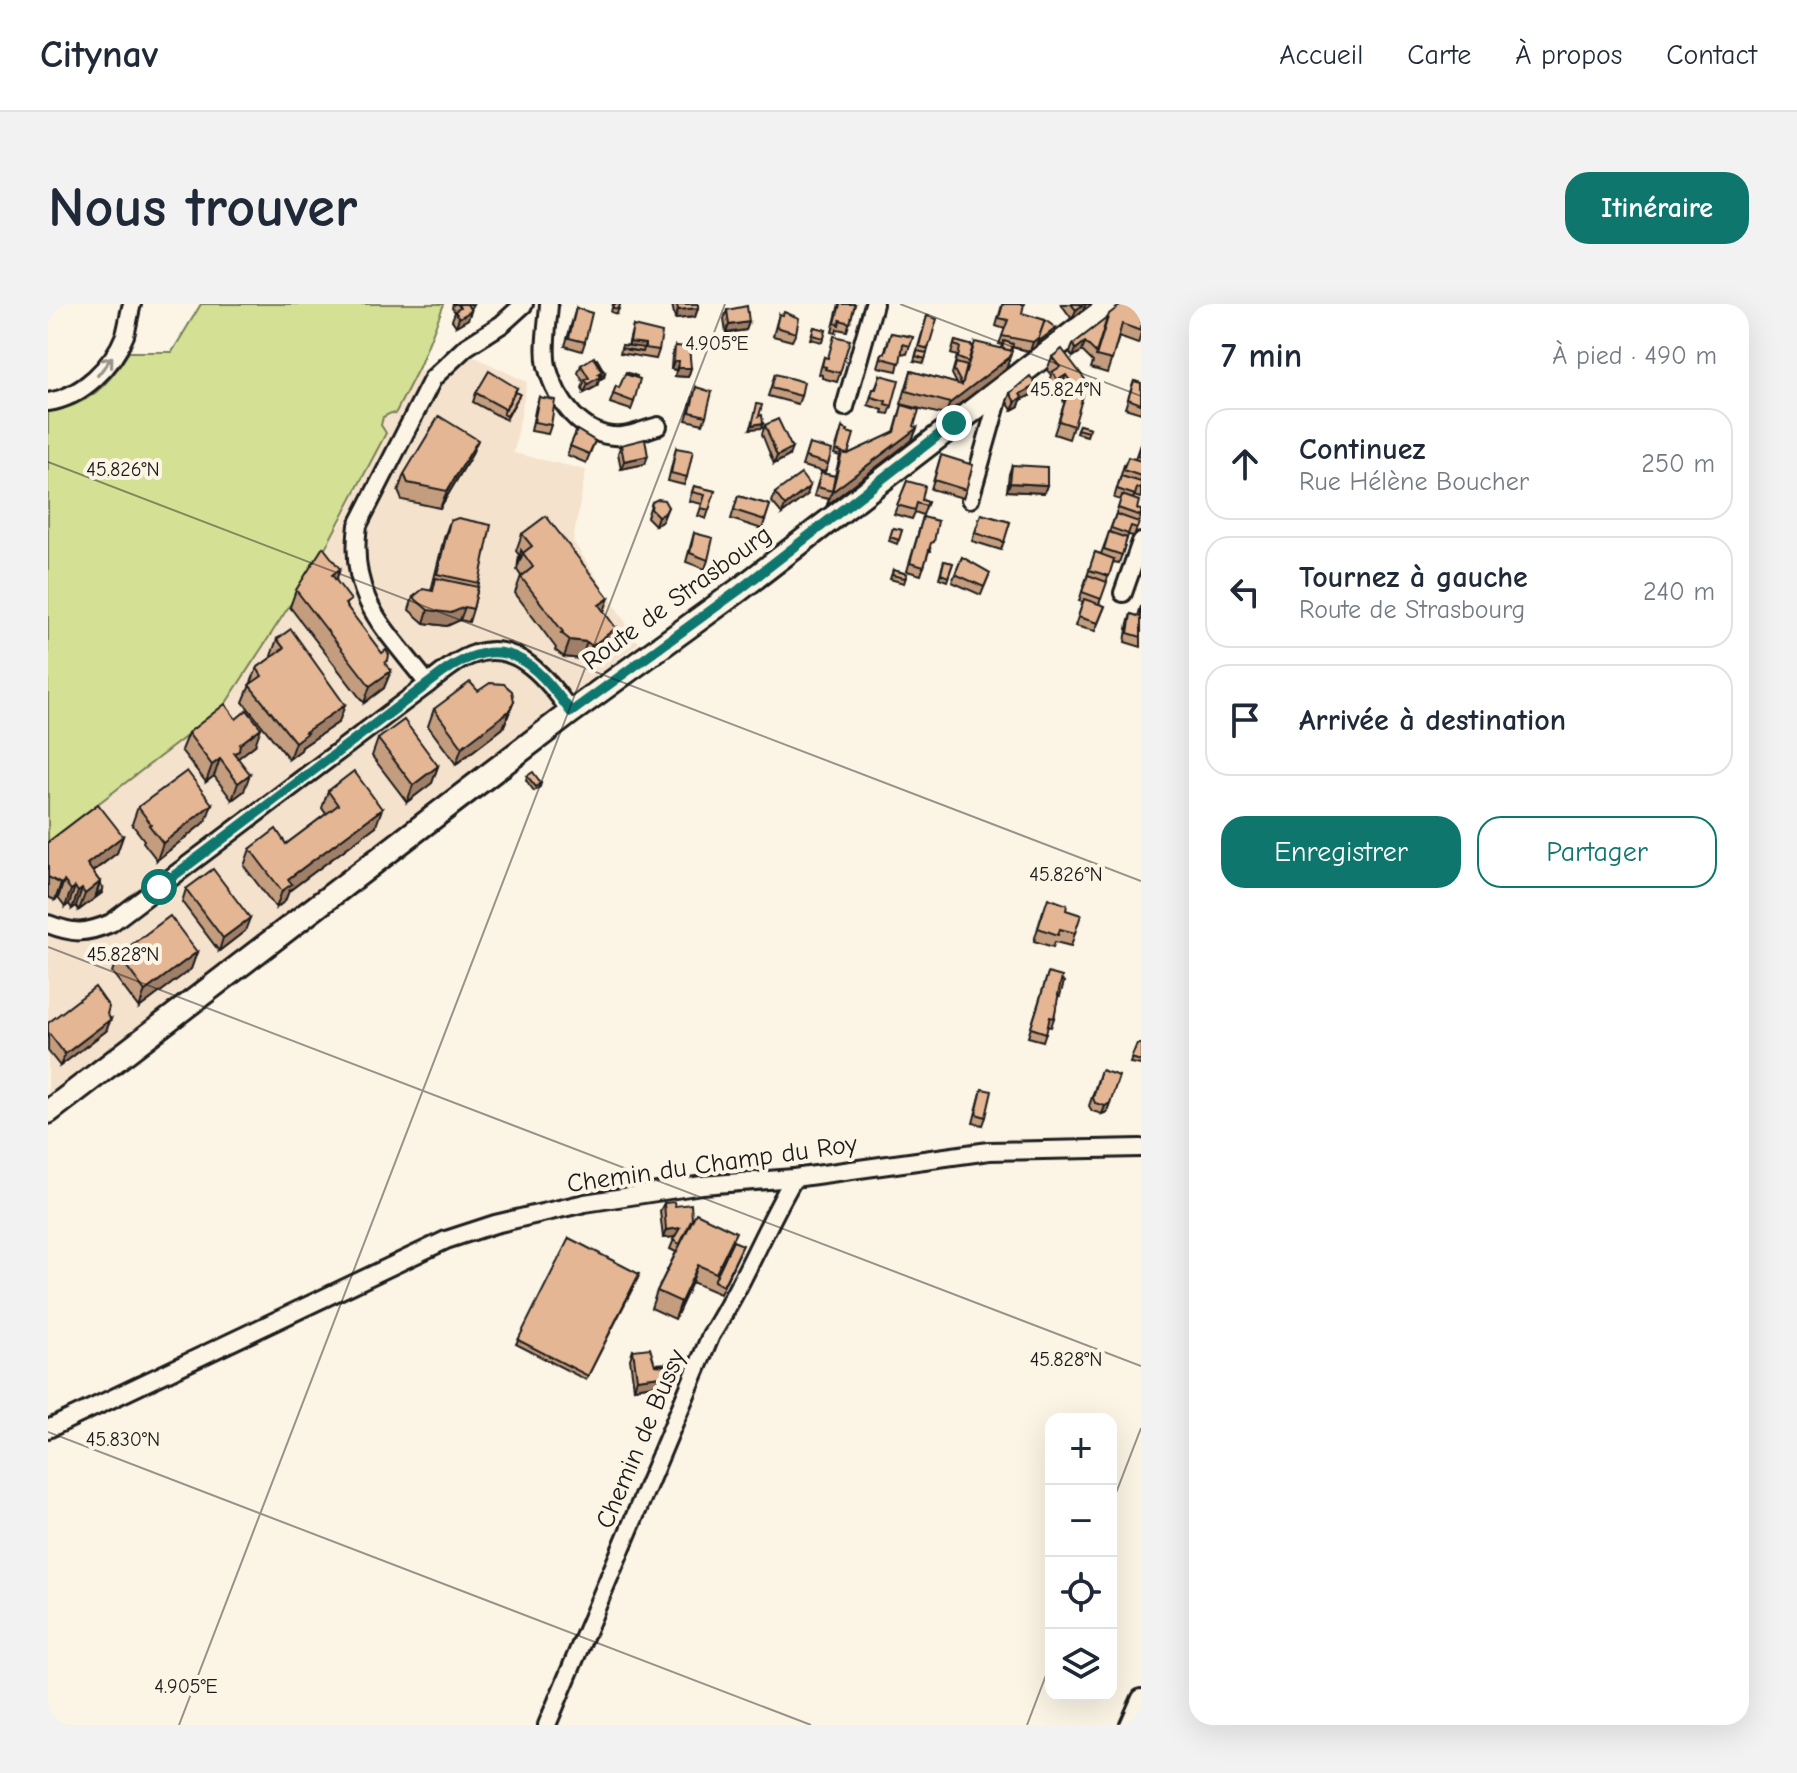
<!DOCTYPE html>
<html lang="fr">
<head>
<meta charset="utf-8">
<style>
  :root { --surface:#fff; --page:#f2f2f3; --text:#1f2937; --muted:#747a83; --line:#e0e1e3; --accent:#0f766e }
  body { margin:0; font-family:"Comic Neue",sans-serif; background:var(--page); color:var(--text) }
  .controls { position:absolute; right:24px; bottom:24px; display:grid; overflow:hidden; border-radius:16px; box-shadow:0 8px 32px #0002 }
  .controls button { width:72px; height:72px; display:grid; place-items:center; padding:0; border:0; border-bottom:2px solid var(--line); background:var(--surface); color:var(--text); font:40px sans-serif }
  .stop { position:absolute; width:24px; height:24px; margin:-18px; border:6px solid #0f766e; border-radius:50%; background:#fff }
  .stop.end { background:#0f766e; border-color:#fff; box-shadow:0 2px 8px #0008 }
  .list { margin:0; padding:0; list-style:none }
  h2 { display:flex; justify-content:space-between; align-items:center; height:104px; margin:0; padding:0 32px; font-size:34px }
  h2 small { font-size:26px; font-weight:400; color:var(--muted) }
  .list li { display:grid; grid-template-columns:52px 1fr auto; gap:24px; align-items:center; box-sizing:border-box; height:112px; margin:0 16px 16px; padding:0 16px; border:2px solid var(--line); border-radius:24px }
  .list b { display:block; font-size:30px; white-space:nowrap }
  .list p { margin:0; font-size:26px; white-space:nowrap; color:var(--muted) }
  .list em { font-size:26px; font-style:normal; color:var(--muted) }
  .actions { display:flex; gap:16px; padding:24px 32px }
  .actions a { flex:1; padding:18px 0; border:2px solid var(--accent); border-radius:24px; text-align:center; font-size:28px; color:var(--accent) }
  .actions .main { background:var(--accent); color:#fff }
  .icon { flex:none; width:44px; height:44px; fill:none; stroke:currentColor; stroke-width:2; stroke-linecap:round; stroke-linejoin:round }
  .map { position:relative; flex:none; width:1093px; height:1421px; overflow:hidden; border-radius:24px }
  header { display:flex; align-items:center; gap:48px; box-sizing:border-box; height:112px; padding:0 40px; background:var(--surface); border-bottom:2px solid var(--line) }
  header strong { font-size:38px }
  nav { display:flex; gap:44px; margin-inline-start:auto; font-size:28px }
  .intro { display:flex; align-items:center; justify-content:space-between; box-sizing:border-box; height:192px; padding:0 48px }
  h1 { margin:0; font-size:56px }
  .button { padding:20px 36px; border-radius:24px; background:var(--accent); color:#fff; font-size:28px; font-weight:700 }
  main { display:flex; gap:48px; padding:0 48px }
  aside { flex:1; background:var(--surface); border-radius:24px; box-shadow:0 8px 32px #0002 }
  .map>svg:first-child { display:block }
  .built { fill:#f5e2cd }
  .green { fill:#d4e194; stroke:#787e58; stroke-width:2 }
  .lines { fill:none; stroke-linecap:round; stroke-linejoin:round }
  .minor-casing { stroke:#1c1c1c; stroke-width:22 }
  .secondary-casing { stroke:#1c1c1c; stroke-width:28 }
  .minor { stroke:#fcf5e5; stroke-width:16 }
  .secondary { stroke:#fcf5e5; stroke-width:22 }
  .wall { fill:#c49d7f; stroke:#1c1c1c; stroke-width:2 }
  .shaded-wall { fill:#a07f68; stroke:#1c1c1c; stroke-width:2 }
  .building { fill:#e4b694; stroke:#1c1c1c; stroke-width:2 }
  .oneway { stroke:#97938b }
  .route { stroke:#0f766e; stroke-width:10 }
  .ticks { fill:none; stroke:#1c1c1c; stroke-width:2; stroke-opacity:0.45 }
  .labels { text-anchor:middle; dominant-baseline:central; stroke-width:8; stroke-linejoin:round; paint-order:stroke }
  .street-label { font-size:26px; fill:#1c1c1c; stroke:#fcf5e5 }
  .ticks-label { font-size:20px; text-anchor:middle; fill:#1c1c1c; stroke:#fcf5e5; stroke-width:8; stroke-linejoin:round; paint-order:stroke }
</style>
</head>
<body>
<header>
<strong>Citynav</strong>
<nav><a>Accueil</a><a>Carte</a><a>À propos</a><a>Contact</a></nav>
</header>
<div class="intro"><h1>Nous trouver</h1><a class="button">Itinéraire</a></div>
<main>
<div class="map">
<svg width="1093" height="1421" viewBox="0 0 1093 1421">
  <rect width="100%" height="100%" fill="#fcf5e5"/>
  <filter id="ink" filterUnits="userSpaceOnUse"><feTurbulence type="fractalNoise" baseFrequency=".0125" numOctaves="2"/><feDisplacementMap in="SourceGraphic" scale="16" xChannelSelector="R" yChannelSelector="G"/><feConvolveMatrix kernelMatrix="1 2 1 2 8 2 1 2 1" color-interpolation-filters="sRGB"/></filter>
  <g filter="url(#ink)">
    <!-- built -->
    <path class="built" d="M423,51L479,78L466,149L538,166L525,237L591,339L0,799V538L174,405L293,219L338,129L333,121L335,113L348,110L369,67Z"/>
    <!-- green -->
    <path class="green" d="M153,0H396L371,63L347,110L343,109L335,113L333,121L338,129L270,258L174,405L0,538V108C40,102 60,82 81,48H124Z"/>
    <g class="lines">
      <!-- minor casing -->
      <g class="minor-casing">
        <g id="minor">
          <path d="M501,0C500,19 495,44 499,62C508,97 535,135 574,132C586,131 599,125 610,122"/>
          <path d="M0,98C34,93 65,62 77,31C80,21 81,10 84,0"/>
          <path d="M797,103L826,0"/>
          <path d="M922,195L954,82"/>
          <path d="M1075,289L1093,238"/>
          <path d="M380,380C338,325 300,296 310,221L385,74L418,43L454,20L476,0"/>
          <path d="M0,620C26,630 37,630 63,619L380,380C394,369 410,355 427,350C470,335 501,378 523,408"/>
          <path d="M0,1125L398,936L447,920L537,899L654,881L746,874L941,847L1093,844"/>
          <path d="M499,1421L663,1031C695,981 716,925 746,874"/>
          <path d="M1081,1421L1093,1394"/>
        </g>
      </g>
      <!-- secondary casing -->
      <g class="secondary-casing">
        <path id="secondary" d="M0,808L523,408L691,286L1063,0"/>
      </g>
      <!-- minor -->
      <use href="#minor" class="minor"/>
      <!-- secondary -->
      <use href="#secondary" class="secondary"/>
    </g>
    <!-- wall -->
    <g class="wall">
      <path d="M405,0H425L422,5L423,7L420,15L408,22L404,16L407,8L404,4Z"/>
      <path d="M565,0H572L569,10L563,8Z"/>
      <path d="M624,0H650V4L647,13L627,15Z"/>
      <path d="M791,0H807L799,27L789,25L788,29L784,28Z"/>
      <path d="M1013,0H1044L1024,15Z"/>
      <path d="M954,1L1008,24L1007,28L982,47L964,43L958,65L897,111L853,100L863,67L909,80L904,70L909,52L903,50L907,37L925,42L954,45L955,41L951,40L957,25L948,22Z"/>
      <path d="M1093,2V30L1090,40L1071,33L1059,69L1043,64L1045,58L1034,47L1025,53L1022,49L1025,40Z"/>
      <path d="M528,4L537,38L534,47L517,42Z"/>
      <path d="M679,6L701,18L698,26L678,29L676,15Z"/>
      <path d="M731,10L748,29L744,37L725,32Z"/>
      <path d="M879,12L880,45L876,59L866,57Z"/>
      <path d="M585,22L611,46L608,55L572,49L574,41L580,42Z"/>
      <path d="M766,23L778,26L774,38L762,35Z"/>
      <path d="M843,29L865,33L859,50L853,49L849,67L830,63L834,49H836Z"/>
      <path d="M627,42L643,64L640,73L627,72L628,66L623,65L624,51Z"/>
      <path d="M776,53L792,69L789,78L774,74V71L771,70Z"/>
      <path d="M1004,53L1039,78L1021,135L1006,130L1016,100L1015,95L1017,89L1013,84L1006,89L1000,81L1003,71L999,66Z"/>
      <path d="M533,61L556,73L551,76L549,82L536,89L534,84L536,79L530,69Z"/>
      <path d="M727,70L753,92L750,100L720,92Z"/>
      <path d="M832,71L844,102L841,110L834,109L835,106L820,101L825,85H827Z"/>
      <path d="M588,74L586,98L583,106L562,99L568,82L571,84Z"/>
      <path d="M1086,77L1093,79V109L1077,104Z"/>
      <path d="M648,83L658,112L655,120L638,116Z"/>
      <path d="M469,84L467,88L472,90L458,116L425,98L428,89Z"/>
      <path d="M962,89L985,90L973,96L971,102L964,106L959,98Z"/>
      <path d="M491,93L503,121L500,130L483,127L488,102Z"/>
      <path d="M854,101L866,122L869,124L864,136L779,201L781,195L766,192L773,169L787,172L792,152L786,150L794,124L800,150L846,129Z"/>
      <path d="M717,121L741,152L726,160L714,130Z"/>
      <path d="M1031,121L1042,124L1039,132L1028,129Z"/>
      <path d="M529,126L547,137L538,159L519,151Z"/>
      <path d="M1093,137V191L1092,194L1086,192L1085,195L1089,205L1093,212L1086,232L1080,231L1071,259L1065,258L1051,300L1057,302L1047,327L1027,322L1035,298L1031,297L1047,248L1053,250L1073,196L1066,194L1076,161L1087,155Z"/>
      <path d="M761,140L780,160L777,168L754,162Z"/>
      <path d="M573,141L597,160L573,165L570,149Z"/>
      <path d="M628,144L639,173L636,181L620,177Z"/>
      <path d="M893,151L918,186L915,194L883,185Z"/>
      <path d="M423,152L392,204L354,196L350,187L356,170Z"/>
      <path d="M964,161L999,181L996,189L959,187L961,170Z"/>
      <path d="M859,177L874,196L880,198L875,211L867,208L864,215L846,210Z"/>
      <path d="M646,182L667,187L658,215L650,212L654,200L641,197Z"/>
      <path d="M727,189L759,191L734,210L724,198Z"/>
      <path d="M690,192L722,201L714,225L683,215Z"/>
      <path d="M604,198L620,203L614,218L607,221L599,213Z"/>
      <path d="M933,210L962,218L953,246L924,237Z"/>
      <path d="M875,213L883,247H881L873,271L859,267Z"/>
      <path d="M402,217L431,279L425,305L421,318L412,316L399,322L376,319L361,306L365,293L383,287L396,234Z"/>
      <path d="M845,224L854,226L849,240L841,237Z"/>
      <path d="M646,229L660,256L657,265L638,258Z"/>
      <path d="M474,230L556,308L562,341L538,359L533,355L516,353L507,346L508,344L467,289L473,272L469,266L471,251L468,247Z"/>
      <path d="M914,253L942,269L933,291L904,278Z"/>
      <path d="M896,257L905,259L899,277L891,274Z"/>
      <path d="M292,265L288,276L300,304L338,361L336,384L316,399L242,303L248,286Z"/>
      <path d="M845,266L859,270L856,279L842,275Z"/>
      <path d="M1093,302V343L1077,338L1080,319L1083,310L1090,312Z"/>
      <path d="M229,335L291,418L254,443L253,446L241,455L195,398L209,364L224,353L223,352Z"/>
      <path d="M466,397L455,424L408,460L380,422L386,405Z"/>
      <path d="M140,429L207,441L190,454L196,487L184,496L166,472L158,478L133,446Z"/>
      <path d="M330,435L390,462L384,479L359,498L324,452Z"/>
      <path d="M479,472L493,479L492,483L486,487L478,476Z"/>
      <path d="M280,487L328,522L241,587L237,597L228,604L196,562L202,545L238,540L278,510L274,504Z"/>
      <path d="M90,503L158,517L109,556L95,538L96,536L84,520Z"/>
      <path d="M75,532L69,549L45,568L52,578V580L55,585L54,589L31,606L28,602L24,605L21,600L17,603L10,594L7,596L0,593V538Z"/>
      <path d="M138,585L197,627L171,647L134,598Z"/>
      <path d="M1018,606L1027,629L1023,642L1007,638L1005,643L986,637L995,607Z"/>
      <path d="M149,648L143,665L91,704L64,668L70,651Z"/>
      <path d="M1000,669L1016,678L1009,696L1006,714L1003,723L1000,722L995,737L980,733Z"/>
      <path d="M0,719L58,727L12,762L0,747Z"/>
      <path d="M1089,740H1093V761L1082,759Z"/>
      <path d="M1053,766L1059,808L1054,810L1044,807L1041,802Z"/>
      <path d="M934,785L938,813L935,821L925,819Z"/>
      <path d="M616,899L627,902L644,915L685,937L691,950L672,990L644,978L627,1015L603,1004L609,987L628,948L622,945L627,933L615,934L612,907Z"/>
      <path d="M590,974L538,1076L468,1040L470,1036Z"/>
      <path d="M585,1046L607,1060L618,1079L586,1084L582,1055Z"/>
    </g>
    <!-- shaded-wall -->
    <g class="shaded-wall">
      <path d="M1035,0H1038L1035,6L1024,15L1028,6Z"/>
      <path d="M650,4L647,13L627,15L630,6Z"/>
      <path d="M423,7L420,15L408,22L411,14Z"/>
      <path d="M701,18L698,26L678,29L681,21Z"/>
      <path d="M1008,24L1007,28L988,42L990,38Z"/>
      <path d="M991,33L988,42L982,47L985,38Z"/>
      <path d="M582,38L597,40L594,48L579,46Z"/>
      <path d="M1037,38L1034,47L1025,53L1028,45Z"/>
      <path d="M962,53L958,65L897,111L902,99Z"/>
      <path d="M626,57H631L628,66L623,65Z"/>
      <path d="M630,64H643L640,73L627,72Z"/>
      <path d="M554,67L552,73L557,69L556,73L551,76L549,82L536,89L540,80L550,70Z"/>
      <path d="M1018,71L1013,84L1006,89L1010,76Z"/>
      <path d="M988,81L985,90L973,96L971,102L964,106L972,90Z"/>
      <path d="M715,119L714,124L702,125L704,121Z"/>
      <path d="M869,124L864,136L779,201L784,188Z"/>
      <path d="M430,136L423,152L392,204L399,187Z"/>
      <path d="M744,144L741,152L726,160L729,152Z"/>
      <path d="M600,152L597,160L573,165L576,157Z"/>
      <path d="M962,179L999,181L996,189L959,187Z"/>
      <path d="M762,182L759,191L734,210L737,202Z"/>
      <path d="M617,209L614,218L607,221L610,212Z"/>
      <path d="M292,265L286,282L284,271Z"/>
      <path d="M561,294L555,310L551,301Z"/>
      <path d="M417,303L412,316L399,322L376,319L380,306Z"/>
      <path d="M568,324L562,341L538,359L544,342Z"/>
      <path d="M522,336L539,338L533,355L516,353Z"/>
      <path d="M343,367L336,384L316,399L322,382Z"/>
      <path d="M466,397L455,424L408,460L414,443Z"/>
      <path d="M297,401L291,418L254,443L253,446L241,455L247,438L257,428Z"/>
      <path d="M213,424L207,441L189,455L186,449L192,440Z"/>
      <path d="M172,455L166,472L158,478L164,461Z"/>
      <path d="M390,462L384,479L359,498L365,481Z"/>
      <path d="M202,470L196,487L184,496L190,479Z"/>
      <path d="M164,500L158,517L109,556L115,539Z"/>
      <path d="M334,505L328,522L241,587L237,597L228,604L234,587L240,575Z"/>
      <path d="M75,532L69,549L36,574L39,560Z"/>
      <path d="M16,577L10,594L7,596L13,580Z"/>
      <path d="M52,578L48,591L55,585L54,589L31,606L37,590Z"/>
      <path d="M27,583L21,600L17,603L23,586Z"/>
      <path d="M34,585L28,602L24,605L30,588Z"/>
      <path d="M202,614L197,627L171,647L175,634Z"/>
      <path d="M149,648L143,665L91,704L97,687Z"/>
      <path d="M63,715L58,727L12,762L17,750Z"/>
      <path d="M1062,799L1059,808L1054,810L1057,802Z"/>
      <path d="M632,924L629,933L615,934L618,926Z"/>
      <path d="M650,961L644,978L627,1015L633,998Z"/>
      <path d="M621,1071L618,1079L586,1084L589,1075Z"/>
    </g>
    <!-- building -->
    <g class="building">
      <path d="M410,0H419L423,7L411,14L407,7L412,4Z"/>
      <path d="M566,0H572L571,5L565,4Z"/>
      <path d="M629,0H650V4L630,6Z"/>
      <path d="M792,0H807L802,19L792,16L791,21L787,19Z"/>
      <path d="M955,0H976L974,9L997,16L991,33L985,38L954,32L960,16L951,14Z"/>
      <path d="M1023,0H1035L1028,6Z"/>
      <path d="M1074,0H1086L1093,2V27L1074,20L1064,56L1048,52L1061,10Z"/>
      <path d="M699,2L701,18L681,21L679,6Z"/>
      <path d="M528,4L544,9L537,38L521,34Z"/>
      <path d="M736,8L751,14L748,29L728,23L731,10L735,11Z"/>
      <path d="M879,12L889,15L880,45L871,42Z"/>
      <path d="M1059,14L1048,49L1037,38L1028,45L1025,40Z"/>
      <path d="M997,16L1008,24L990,38L991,33Z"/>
      <path d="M585,22L614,29L611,46L597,44V40L582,38Z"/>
      <path d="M766,23L778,26L776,34L764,31Z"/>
      <path d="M843,29L865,33L862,42L855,40L852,59L833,54L834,49H837Z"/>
      <path d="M786,32L802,36L792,69L777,65L778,63L774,62L776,53L780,54Z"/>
      <path d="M907,37L925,42L920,58L910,54L912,43L906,41Z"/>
      <path d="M956,37L965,40L963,47L954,45Z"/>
      <path d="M927,38L964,47L962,53L902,99L858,87L863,67L914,81Z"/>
      <path d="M574,41L596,44L595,48L573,44Z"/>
      <path d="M627,42L641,43L643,64H630L631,57H626Z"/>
      <path d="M1014,45L1039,78L1026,122L1011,117L1019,91L1023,93L1019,82L1025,81L1018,71L1010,76L1004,68L1012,63L1004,53Z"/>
      <path d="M869,47L879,49L877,55L868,52Z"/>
      <path d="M546,53L554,67L550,70L552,73L540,80L537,76L541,74L533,61Z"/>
      <path d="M549,55L557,69L552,72L554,67L547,56Z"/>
      <path d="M908,59L919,62L914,81L906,66Z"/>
      <path d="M441,67L469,84L457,105L428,89Z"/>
      <path d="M578,68L589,72L588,74L577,70Z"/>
      <path d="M577,70L592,75L586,98L565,90L568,82L571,84Z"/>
      <path d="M727,70L756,78L753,92L723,84Z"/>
      <path d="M832,71L851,76L844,102L837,100L838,97L823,93L825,85H828Z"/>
      <path d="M982,72L988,81L972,90L974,93L967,98L962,89Z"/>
      <path d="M1086,77L1093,79V100L1080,95Z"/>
      <path d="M648,83L664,88L658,112L642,108Z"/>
      <path d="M467,88L472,90L459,112L455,110Z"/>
      <path d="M491,93L507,96L503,121L486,118Z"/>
      <path d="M709,100L714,101L711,112L714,111L715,119L704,121Z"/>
      <path d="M854,101L871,106L866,122L869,124L784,188L794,149L800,150L847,128Z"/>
      <path d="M391,112L430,136L399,187L360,179L356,170Z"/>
      <path d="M730,115L744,144L729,152L717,121Z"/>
      <path d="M1031,121L1042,124L1040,128L1029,125Z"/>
      <path d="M794,124L800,126L799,128L806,130L800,150L794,149L791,157L794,148L788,146Z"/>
      <path d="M529,126L547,137L541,150L522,142Z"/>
      <path d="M597,135L600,152L576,157L573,141Z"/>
      <path d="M1093,138V153L1089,152Z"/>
      <path d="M761,140L784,146L780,160L757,153Z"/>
      <path d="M628,144L645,147L639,173L623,169Z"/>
      <path d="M893,151L925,161L918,186L886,176Z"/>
      <path d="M1080,153L1093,157V172L1075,166Z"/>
      <path d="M964,161L999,163V181L962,179Z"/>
      <path d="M773,169L787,172L784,187L769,183Z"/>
      <path d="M753,170L762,182L737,202L727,189Z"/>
      <path d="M1073,172L1093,178V185L1089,184L1087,191L1069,185Z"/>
      <path d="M859,177L877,182L874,196L880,198L878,202L869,199L867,206L849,201Z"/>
      <path d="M646,182L667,187L661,206L653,204L657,191L644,188Z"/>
      <path d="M1074,191L1091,197L1089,205L1093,206V212L1070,204Z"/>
      <path d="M690,192L722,201L717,216L686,206Z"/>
      <path d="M610,195L616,196L620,203L617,209L610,212L603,205L604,198Z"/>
      <path d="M933,210L962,218L956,238L927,229Z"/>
      <path d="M1068,210L1091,218L1089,224L1083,222L1080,230L1063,224Z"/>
      <path d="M498,212L561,294L551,301L568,324L544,342L539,338L522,336L513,329L515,328L473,273L485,263L475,249L484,242L474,230Z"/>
      <path d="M875,213L890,217L886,238L883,239L876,263L862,259Z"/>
      <path d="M410,214L443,221L431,279L389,270L402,217Z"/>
      <path d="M845,224L854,226L851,236L842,233Z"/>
      <path d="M1061,228L1079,234L1074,251L1056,245Z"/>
      <path d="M646,229L665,234L660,256L642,249Z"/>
      <path d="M275,243L292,265L284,271L303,296L297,300L334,349L338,346L341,351L340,356L337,359L343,367L322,382L248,286Z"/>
      <path d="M473,246L475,249L470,262Z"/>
      <path d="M1047,248L1066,255L1061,272L1041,266Z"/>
      <path d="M914,253L942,269L936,283L907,270Z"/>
      <path d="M896,257L905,259L900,273L893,270Z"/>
      <path d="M845,266L859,270L857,274L844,271Z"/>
      <path d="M1040,271L1059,278L1053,295L1034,288Z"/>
      <path d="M388,274L430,283L425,305L417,303L403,309L380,306L365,293L375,285L385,287Z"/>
      <path d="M1036,295L1057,302L1050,319L1030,313Z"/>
      <path d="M1083,310L1093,313V333L1080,329Z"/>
      <path d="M243,325L297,401L257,428L259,429L247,438L201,381L214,372L209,364L236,344L229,335Z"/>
      <path d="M422,378L430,387L442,379L456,380L464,387L466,397L461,407L414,443L386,405Z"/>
      <path d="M177,400L188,415L199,406L213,424L192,440L191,447L186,449L202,470L190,479L172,455L164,461L140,429Z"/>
      <path d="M356,416L390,462L365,481L330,435Z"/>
      <path d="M139,467L164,500L115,539L101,521L103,520L90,503Z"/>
      <path d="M306,467L334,505L240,575L244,580L234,587L202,545L228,525L238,540L290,501L280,487Z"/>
      <path d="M485,468L493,479L488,483L479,472Z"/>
      <path d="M50,500L75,532L39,560L52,578L37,590L34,585L30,588L27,583L23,586L16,577L13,580L0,573V538Z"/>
      <path d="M165,565L202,614L175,634L138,585Z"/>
      <path d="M52,580L55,585L48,591Z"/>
      <path d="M1000,594L1019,601L1018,606L1033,611L1027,629L1012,625L1010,631L990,624Z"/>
      <path d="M122,612L149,648L97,687L70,651Z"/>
      <path d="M1000,669L1014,673L1006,714L1002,713L998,729L983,724Z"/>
      <path d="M1013,677L1016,678L1012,692L1010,691Z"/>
      <path d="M47,683L61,703L59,710L63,715L17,750L0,728V719Z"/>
      <path d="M1089,740H1093V757L1083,754Z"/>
      <path d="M1053,766L1071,772L1062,799L1057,802L1047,799L1045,794Z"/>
      <path d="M934,785L944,787L938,813L928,810Z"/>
      <path d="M626,898L627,902L643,900L644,915L632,940L625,936L632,924L618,926L616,899Z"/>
      <path d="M648,909L688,928L668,969L650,961L633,998L609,987Z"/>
      <path d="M521,934L591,970L540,1072L470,1036Z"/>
      <path d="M685,937L695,941L675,982L666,977Z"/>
      <path d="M602,1044L607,1061L620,1062L621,1071L589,1075L585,1046Z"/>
      <path d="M620,1059L621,1067L620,1062L607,1060Z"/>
    </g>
    <!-- one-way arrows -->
    <defs><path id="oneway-shaft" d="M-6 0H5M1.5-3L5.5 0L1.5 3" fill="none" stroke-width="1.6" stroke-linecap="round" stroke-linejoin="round" transform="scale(2)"/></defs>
    <use class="oneway" href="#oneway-shaft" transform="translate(57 62) rotate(-52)"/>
  </g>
  <g class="lines" filter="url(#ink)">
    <!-- route -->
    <path class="route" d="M111,583L393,370C454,325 485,356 523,408L691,286L906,119"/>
  </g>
  <!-- ticks -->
  <path class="ticks" d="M852,0L1093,92M0,158L1093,577M0,643L1093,1062M0,1128L763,1421M1063,1202L1093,1124M131,1421L677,0M979,1421L1003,1358"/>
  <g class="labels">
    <!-- street labels -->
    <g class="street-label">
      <text transform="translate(629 294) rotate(-36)">Route de Strasbourg</text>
      <text transform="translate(664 860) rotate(-8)">Chemin du Champ du Roy</text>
      <text transform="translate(593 1135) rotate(-67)">Chemin de Bussy</text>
    </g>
  </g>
  <g class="ticks-label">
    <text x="669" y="46">4.905°E</text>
    <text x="1018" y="92">45.824°N</text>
    <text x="75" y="172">45.826°N</text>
    <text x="1018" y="577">45.826°N</text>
    <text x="75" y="657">45.828°N</text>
    <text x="1018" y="1062">45.828°N</text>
    <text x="75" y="1142">45.830°N</text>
    <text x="138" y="1389">4.905°E</text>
  </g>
</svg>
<div class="controls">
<button>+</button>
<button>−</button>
<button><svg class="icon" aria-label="locate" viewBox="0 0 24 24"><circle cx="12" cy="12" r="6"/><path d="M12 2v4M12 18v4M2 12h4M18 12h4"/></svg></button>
<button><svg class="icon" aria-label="layers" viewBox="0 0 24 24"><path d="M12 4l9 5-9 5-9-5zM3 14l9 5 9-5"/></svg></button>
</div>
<div class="stop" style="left:111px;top:583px"></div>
<div class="stop end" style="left:906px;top:119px"></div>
</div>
<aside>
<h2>7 min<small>À pied · 490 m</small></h2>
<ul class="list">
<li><svg class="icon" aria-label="ahead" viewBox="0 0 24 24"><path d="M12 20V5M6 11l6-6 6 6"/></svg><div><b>Continuez</b><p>Rue Hélène Boucher</p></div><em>250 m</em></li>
<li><svg class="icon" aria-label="left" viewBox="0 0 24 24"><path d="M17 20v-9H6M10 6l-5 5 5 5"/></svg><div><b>Tournez à gauche</b><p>Route de Strasbourg</p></div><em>240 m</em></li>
<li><svg class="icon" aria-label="arrive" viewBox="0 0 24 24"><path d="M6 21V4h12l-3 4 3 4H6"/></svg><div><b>Arrivée à destination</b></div></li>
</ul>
<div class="actions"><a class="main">Enregistrer</a><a>Partager</a></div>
</aside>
</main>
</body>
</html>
